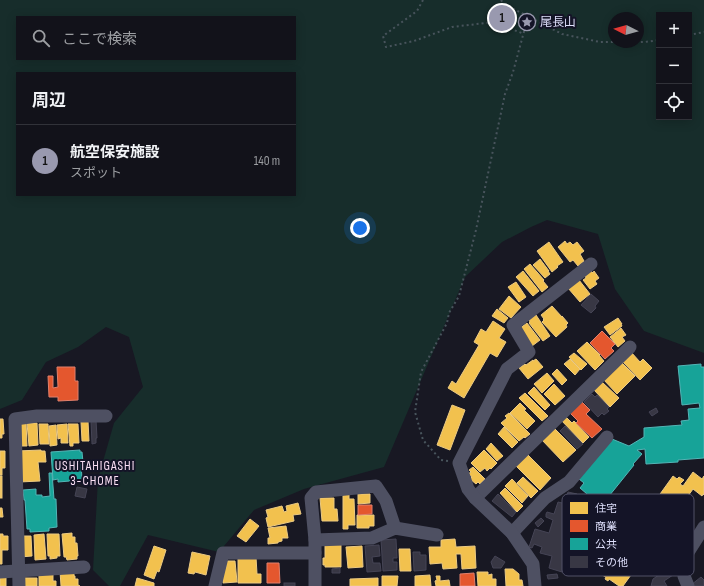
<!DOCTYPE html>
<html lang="ja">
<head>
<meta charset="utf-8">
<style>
  :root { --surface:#12121a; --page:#1f2027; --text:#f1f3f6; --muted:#9c9ea2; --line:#313239; --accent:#9999af }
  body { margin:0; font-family:"Sofia Sans Condensed","Noto Sans JP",sans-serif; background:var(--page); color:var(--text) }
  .controls { position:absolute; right:12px; top:12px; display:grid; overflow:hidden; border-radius:0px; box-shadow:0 2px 10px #0003 }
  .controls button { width:36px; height:36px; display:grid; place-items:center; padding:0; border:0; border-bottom:1px solid var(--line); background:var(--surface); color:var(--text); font:20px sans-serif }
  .compass { position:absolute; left:608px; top:12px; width:36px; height:36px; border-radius:50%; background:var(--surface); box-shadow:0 2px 10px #0003; rotate:276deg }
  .you { position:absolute; left:360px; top:228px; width:14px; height:14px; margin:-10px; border:3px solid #fff; border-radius:50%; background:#1a73e8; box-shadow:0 0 0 6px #1a73e833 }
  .badge { display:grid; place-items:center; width:26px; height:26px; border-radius:50%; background:var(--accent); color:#111; font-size:13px; font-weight:700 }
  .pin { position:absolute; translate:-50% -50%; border:2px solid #fff; box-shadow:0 1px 4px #0006 }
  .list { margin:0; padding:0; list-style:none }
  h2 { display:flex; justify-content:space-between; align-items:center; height:52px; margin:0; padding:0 16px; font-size:17px }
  h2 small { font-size:13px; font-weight:400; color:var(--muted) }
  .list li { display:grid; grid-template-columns:26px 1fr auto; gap:12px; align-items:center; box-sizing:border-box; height:72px; padding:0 16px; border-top:1px solid var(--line) }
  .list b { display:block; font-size:15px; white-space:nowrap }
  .list p { margin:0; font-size:13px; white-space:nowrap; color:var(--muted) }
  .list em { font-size:13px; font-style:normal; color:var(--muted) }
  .icon { flex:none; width:22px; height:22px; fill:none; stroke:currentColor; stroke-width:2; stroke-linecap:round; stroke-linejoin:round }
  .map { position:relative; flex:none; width:704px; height:586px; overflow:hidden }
  .search { position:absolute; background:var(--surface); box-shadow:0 2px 10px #0003; left:16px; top:16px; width:280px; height:44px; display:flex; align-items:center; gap:10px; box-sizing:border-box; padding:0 14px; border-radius:0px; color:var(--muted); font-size:15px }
  .panel { position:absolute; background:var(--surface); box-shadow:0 2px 10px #0003; left:16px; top:72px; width:280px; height:124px; border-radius:0px }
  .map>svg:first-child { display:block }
  .green { fill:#172d2b; fill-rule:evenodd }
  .homes { fill:#f2c14e; stroke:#ecca82 }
  .shops { fill:#e4572e; stroke:#e2806c }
  .public { fill:#17a398; stroke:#53b5b6 }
  .building { fill:#383744; stroke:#454455 }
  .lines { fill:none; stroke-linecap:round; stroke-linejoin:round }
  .path { stroke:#48545c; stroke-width:2; stroke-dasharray:2 3; stroke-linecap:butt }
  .minor { stroke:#4e5062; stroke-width:13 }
  .labels { text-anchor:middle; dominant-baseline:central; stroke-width:4; stroke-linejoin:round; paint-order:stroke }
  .poi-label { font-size:12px; fill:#dedffb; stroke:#141427; text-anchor:start }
  .neighbourhood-label { font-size:13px; letter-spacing:1px; fill:#fbe0f5; stroke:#141427 }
  .key { fill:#141427; stroke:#515167; stroke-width:1 }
  .key-label { font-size:11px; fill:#dedffb }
</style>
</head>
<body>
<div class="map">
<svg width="704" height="586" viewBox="0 0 704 586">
  <rect width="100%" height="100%" fill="#181823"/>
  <!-- green -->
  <path class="green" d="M0,0H704V353L644,331L615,289L598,234L547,220L531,227L502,242L465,277L384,467L304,489L254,510L219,552L148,535L120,586H109L93,570L98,479L114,423L143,387L129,337L106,327L78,347L46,362L22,400L0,409ZM659,15H689V117H659ZM17,17H295V59H17ZM614,18H638V42H614ZM17,73H295V195H17Z"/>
  <!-- homes -->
  <g class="homes">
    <path d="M565,241L567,244L570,242L573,245L577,242L584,251L580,254L584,261L578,266L573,260L570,262L558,247Z"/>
    <path d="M549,242L563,262L557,266L558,267L552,272L537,251Z"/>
    <path d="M540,259L549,271H548L550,274L545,278L533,265Z"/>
    <path d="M530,264L544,280L543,281L548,287L542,292L524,269Z"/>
    <path d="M523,271L539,291L533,296L516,277Z"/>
    <path d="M591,271L593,273L594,271L599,278L595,281L597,284L590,289L583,280L586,278L585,276Z"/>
    <path d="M579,280L590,294L580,302L568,288Z"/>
    <path d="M516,282L526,297L519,302L508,287Z"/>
    <path d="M509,296L521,307L511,318L499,309Z"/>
    <path d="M552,306L562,317V316L568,323L566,325L567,327L556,337L542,322L544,320L543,319H544L541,315Z"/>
    <path d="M497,309L508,318L504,323L492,316Z"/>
    <path d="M536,315L550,336L543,341L529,323L530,322L529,320Z"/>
    <path d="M618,318L622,324H621L622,326L610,335L604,327Z"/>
    <path d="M493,321L505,329L499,338L506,342L497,357L490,353L464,398L448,388L452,381L456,384L479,345L474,342L481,329L486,332Z"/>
    <path d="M527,323L540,340L532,346L519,329Z"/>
    <path d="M621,328L626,335L622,337L625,341L618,347L610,337Z"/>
    <path d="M587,342L600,355H599L604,361L595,370L577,351Z"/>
    <path d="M631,352L640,362L643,359L652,368L640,380L622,361Z"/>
    <path d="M574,353L587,364L581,370L569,357Z"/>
    <path d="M536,359L543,367L528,379L519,368L525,364L526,365L533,360V361Z"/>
    <path d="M570,359L580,369L575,375L564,364Z"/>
    <path d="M621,362L635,376L617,394L603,379Z"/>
    <path d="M557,369L567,380L562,385L552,374Z"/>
    <path d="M547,373L554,381L542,393L534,384Z"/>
    <path d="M602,382L619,398L610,407L594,390Z"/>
    <path d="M554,384L565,396L555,405L544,394Z"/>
    <path d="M534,387L550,405L545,410L528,393Z"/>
    <path d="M525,393L548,416L542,421L519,398Z"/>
    <path d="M520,403L526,409L524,410L535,421L527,429L510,413Z"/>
    <path d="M452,405L465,410L450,450L437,445Z"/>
    <path d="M509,413L530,434L525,438L524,437L519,441L501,423L507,418L505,416Z"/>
    <path d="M564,415L572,423L574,421L589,437L583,443L560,419Z"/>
    <path d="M0,419H3L4,434H2V438H0Z"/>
    <path d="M88,421L89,441H82L81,422Z"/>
    <path d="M19,422H26L27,446H21Z"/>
    <path d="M27,423H37L38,445L29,446Z"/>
    <path d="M39,424H48L49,444H40Z"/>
    <path d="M67,424L68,443H61V438L58,439L57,425Z"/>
    <path d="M68,424H78L79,443H73V446H70Z"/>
    <path d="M56,425L57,445L50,446L49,426Z"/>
    <path d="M504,427L518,442L512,448L498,434Z"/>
    <path d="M553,427L576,450L563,462L541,439Z"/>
    <path d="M491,443L503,456L497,461L486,449Z"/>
    <path d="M41,450V451H45L46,462H38L40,481L19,482L17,451Z"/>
    <path d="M484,450L497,463L491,469L490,468L487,471L485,468L480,472L471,463Z"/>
    <path d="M0,451H5V468H2V475H0Z"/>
    <path d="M528,455L551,478L540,490L516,466Z"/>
    <path d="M473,467L485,479L480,484L478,482L476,484L470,479L472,477L468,474L471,472L469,470Z"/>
    <path d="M693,472L702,479L704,476V495L703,494L702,496L693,489L623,586H619L609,579L608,581L605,579L606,577L602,575L673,476L677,479L679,477L684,480L680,484L683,486Z"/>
    <rect x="0" y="476" width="2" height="22"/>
    <path d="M523,477L538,491L531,498L517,483Z"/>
    <path d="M512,479L528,496L522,503L505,486Z"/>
    <path d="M505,488L523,506L517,512L500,493Z"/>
    <path d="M343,493H349V499H354L355,525H348V529H343Z"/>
    <path d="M358,494H370V503L358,504Z"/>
    <path d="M320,498H334V509H337L338,521H322Z"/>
    <path d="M298,503L301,514L293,515L294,521L268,527L266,518L268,517L266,510L282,506L284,512L287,511L286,506Z"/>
    <path d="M0,508H2L3,517H0Z"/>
    <path d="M357,515H374V526H369V528H357Z"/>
    <path d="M250,519L259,526L246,542L237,536Z"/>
    <path d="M286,526L288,538H282V541L278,542V543L268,544V538H270L268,528Z"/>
    <path d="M72,533V537H75V543H77L78,556H77V559L67,560L66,557H64L62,534Z"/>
    <path d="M0,534H3V536H8V550H2V564H0Z"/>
    <path d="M44,534L46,559L35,560L34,535Z"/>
    <path d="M47,534H59L60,556H57V558L50,559V556H48Z"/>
    <path d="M20,536H31L32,556L20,557Z"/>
    <path d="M455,539L456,547L475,546L476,568L462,569L461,554H456L457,568L443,569L442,563L430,564L429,547H441V540Z"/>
    <path d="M325,544H341V567H325V565H323V558H325Z"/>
    <path d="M154,546L166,550L159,572L157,571L154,579L144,575Z"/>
    <path d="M362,546L363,567L348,568L346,547Z"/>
    <path d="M399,549H410L411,571H400Z"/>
    <path d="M192,552L210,556L206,575L195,572L194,574L188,573Z"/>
    <path d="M256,557L257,574H261V583H238V558Z"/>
    <path d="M226,561H235L237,582L223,583L222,568H226Z"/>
    <path d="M505,569H513L519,574V580H522L523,586H506Z"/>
    <path d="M74,570V576H75V579H78V585L80,586H61L60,571Z"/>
    <path d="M53,572V581H56V586H39V573Z"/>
    <path d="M477,572H488V575L492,574V579H496V586H478Z"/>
    <path d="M430,575L431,586H415V576Z"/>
    <path d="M382,576H398L397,586H382Z"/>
    <path d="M436,576H440V581L449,580L450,586H436L435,581L437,580Z"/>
    <rect x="0" y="577" width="6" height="9"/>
    <path d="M23,578H37V586H24Z"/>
    <path d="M137,578L154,583V586H135Z"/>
    <path d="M378,578V586H350V579Z"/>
  </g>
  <!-- shops -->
  <g class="shops">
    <path d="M602,331L615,344L611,348L614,351L605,359L590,343Z"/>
    <path d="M57,367H75V381H78V400L58,401V397H49L48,376H53V388L58,387Z"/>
    <path d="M580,400L590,410L586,414L602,429L592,438L576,423L578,421L570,413Z"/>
    <path d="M358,505H372V514L358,515Z"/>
    <path d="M267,563H279L280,583H267Z"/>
    <path d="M474,573L475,586H460V574Z"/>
  </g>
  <!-- public -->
  <g class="public">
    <path d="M701,364V367H704V458L678,460V462L646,464L645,449L637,450L642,454L633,464L634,465L601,506L580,488L584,483L579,479L612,439L629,446L644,437V428L682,425L681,421L689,420L688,409L700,408L699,403L682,405L678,366Z"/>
    <path d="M80,450V452H82L83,462H81L82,480L58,482V479L53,480L51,452Z"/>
    <path d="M49,473H52L54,499H56L57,527L49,528V531L30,532V529H27L25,500H24L23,490L36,489V495H42V497L50,496Z"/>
  </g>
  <!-- building -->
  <g class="building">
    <path d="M591,294L599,301L595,306L596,308L591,313L581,305Z"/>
    <path d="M592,394L595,397L597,395L609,407L607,409L609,411L604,415L602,413L598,417L584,402Z"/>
    <path d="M656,408L658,412L652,416L649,412Z"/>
    <path d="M96,420L97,438H96V443L92,444L91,421Z"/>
    <path d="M565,426L583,444L577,449L560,431Z"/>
    <path d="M77,487L87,489L85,498L75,496Z"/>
    <path d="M568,492L577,494V496L586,498L566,563H564L562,572L549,568L552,556L540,553L542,547L534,544L532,548L529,547L535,529L549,533L553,520L546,517V514L547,512L554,514L558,502L562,503L564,498H566Z"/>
    <path d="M498,494L516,512L512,517L492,501Z"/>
    <path d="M541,518L544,521L538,527L535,523Z"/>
    <path d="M396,539L397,558H393V562H397V570L383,571L381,540Z"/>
    <path d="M379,545L380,556L372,557L373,563H380L381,571L367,572L365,546Z"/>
    <path d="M413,552H420V555H426V570L414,571Z"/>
    <path d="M495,556L505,562L501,568H493L491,562Z"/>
    <path d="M672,566L676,573L664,581L667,586H651L653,579Z"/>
    <path d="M340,568V573H332V569Z"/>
    <path d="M557,574L558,578L548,579L547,575Z"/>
    <path d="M701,577L704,580V586H692L691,585Z"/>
    <rect x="284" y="583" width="11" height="3"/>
  </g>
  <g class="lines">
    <!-- path -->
    <g class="path">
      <path d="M423,0L417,11L383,36L386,47L414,41L452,27L494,22L524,34"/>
      <path d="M501,0L504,4L562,34L600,42H645L659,40"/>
      <path d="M689,35L704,32"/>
      <path d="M448,461L441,460L423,440L415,412L421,372L447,323L449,313L459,296L476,230L505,94L513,72L528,17"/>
    </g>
    <!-- minor -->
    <g class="minor">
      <path d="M475,498L630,347"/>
      <path d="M512,533L545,498L569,482L607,437"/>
      <path d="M315,540L372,538L395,528L437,535"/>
      <path d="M0,572L84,567"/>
      <path d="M19,586L15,419L37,416H106"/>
      <path d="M215,586L223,553H315"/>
      <path d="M315,586V540L311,498L316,492L376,486L386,501L395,528"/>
      <path d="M535,586L533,564L512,533L475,498L468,489L459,463L507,369L529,352L513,325L591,264"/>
      <path d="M688,586L684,576L685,557L704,527"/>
    </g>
  </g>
  <!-- icons -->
  <defs>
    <g id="sight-ring" transform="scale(0.9)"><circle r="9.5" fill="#141427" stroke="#9999af" stroke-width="1.5"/><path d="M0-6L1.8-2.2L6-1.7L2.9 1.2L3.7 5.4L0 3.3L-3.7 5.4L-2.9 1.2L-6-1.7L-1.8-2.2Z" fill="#9999af"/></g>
  </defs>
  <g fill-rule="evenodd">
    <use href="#sight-ring" x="527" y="22"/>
  </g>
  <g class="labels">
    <!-- poi labels -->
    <g class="poi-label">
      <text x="540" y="22">尾長山</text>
    </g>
    <!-- neighbourhood labels -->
    <g class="neighbourhood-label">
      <text x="95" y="466">USHITAHIGASHI<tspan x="95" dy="15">3-CHOME</tspan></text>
    </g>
  </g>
  <!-- legend -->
  <rect x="562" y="494" width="132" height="82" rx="6" class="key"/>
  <rect x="570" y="502" width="18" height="12" fill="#f2c14e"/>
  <rect x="570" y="520" width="18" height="12" fill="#e4572e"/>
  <rect x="570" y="538" width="18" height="12" fill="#17a398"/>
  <rect x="570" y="556" width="18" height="12" fill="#383744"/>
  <g class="key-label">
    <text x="595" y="512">住宅</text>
    <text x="595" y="530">商業</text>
    <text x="595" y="548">公共</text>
    <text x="595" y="566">その他</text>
  </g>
</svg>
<div class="controls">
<button>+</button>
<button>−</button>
<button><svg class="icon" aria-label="locate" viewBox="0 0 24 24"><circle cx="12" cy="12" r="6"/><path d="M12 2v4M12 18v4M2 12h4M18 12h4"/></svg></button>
</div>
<svg class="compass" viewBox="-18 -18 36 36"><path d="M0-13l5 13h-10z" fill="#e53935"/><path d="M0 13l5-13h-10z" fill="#9c9ea2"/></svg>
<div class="you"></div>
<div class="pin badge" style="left:502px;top:18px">1</div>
<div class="search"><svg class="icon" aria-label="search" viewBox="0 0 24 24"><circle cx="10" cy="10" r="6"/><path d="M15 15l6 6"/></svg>ここで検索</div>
<section class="panel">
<h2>周辺<small></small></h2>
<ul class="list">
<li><span class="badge">1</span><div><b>航空保安施設</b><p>スポット</p></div><em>140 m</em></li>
</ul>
</section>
</div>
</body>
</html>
